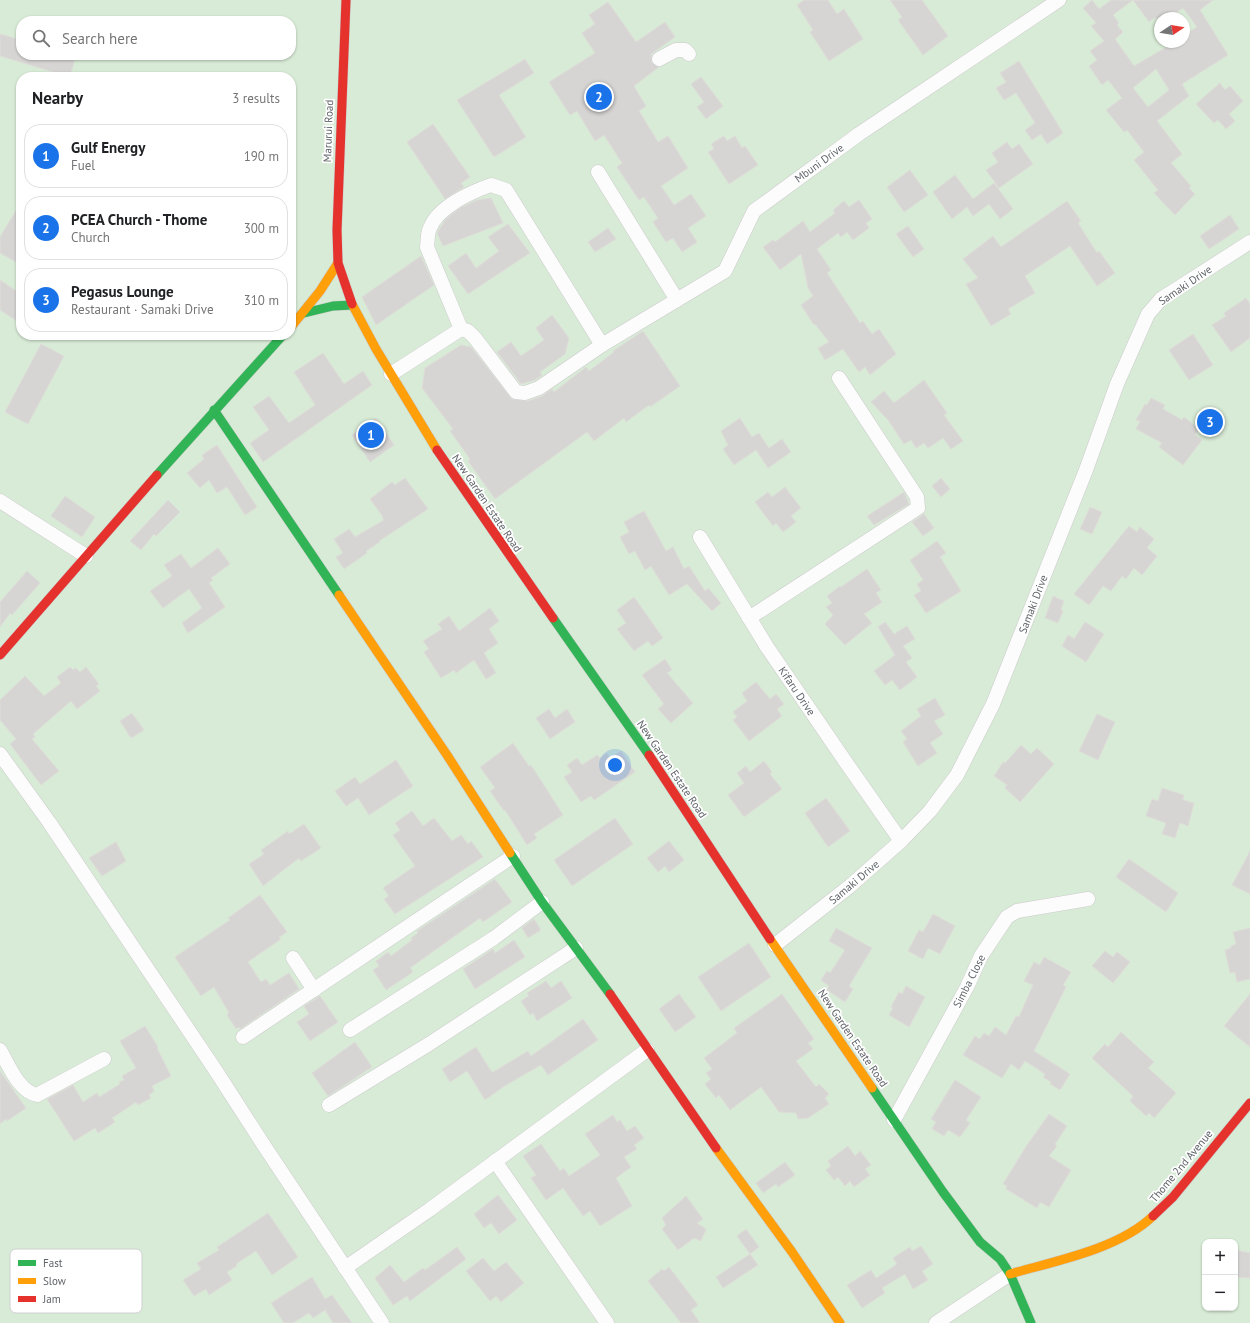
<!DOCTYPE html>
<html lang="en">
<head>
<meta charset="utf-8">
<style>
  :root { --surface:#fff; --page:#f2f2f2; --text:#202124; --muted:#757577; --line:#e0e0e0; --accent:#1a73e8 }
  body { margin:0; font-family:"PT Sans",sans-serif; background:var(--page); color:var(--text) }
  .controls { position:absolute; right:12px; bottom:12px; display:grid; overflow:hidden; border-radius:8px; box-shadow:0 1px 3px #0004 }
  .controls button { width:36px; height:36px; display:grid; place-items:center; padding:0; border:0; border-bottom:1px solid var(--line); background:var(--surface); color:var(--text); font:20px sans-serif }
  .compass { position:absolute; left:1154px; top:12px; width:36px; height:36px; border-radius:50%; background:var(--surface); box-shadow:0 1px 3px #0004; rotate:78deg }
  .you { position:absolute; left:615px; top:765px; width:14px; height:14px; margin:-10px; border:3px solid #fff; border-radius:50%; background:#1a73e8; box-shadow:0 0 0 6px #1a73e833 }
  .badge { display:grid; place-items:center; width:26px; height:26px; border-radius:50%; background:var(--accent); color:#fff; font-size:13px; font-weight:700 }
  .pin { position:absolute; translate:-50% -50%; border:2px solid #fff; box-shadow:0 1px 4px #0006 }
  .list { margin:0; padding:0; list-style:none }
  h2 { display:flex; justify-content:space-between; align-items:center; height:52px; margin:0; padding:0 16px; font-size:17px }
  h2 small { font-size:13px; font-weight:400; color:var(--muted) }
  .list li { display:grid; grid-template-columns:26px 1fr auto; gap:12px; align-items:center; box-sizing:border-box; height:64px; margin:0 8px 8px; padding:0 8px; border:1px solid var(--line); border-radius:16px }
  .list b { display:block; font-size:15px; white-space:nowrap }
  .list p { margin:0; font-size:13px; white-space:nowrap; color:var(--muted) }
  .list em { font-size:13px; font-style:normal; color:var(--muted) }
  .icon { flex:none; width:22px; height:22px; fill:none; stroke:currentColor; stroke-width:2; stroke-linecap:round; stroke-linejoin:round }
  .map { position:relative; flex:none; width:1250px; height:1323px; overflow:hidden }
  .search { position:absolute; background:var(--surface); box-shadow:0 1px 3px #0004; left:16px; top:16px; width:280px; height:44px; display:flex; align-items:center; gap:10px; box-sizing:border-box; padding:0 14px; border-radius:16px; color:var(--muted); font-size:15px }
  .panel { position:absolute; background:var(--surface); box-shadow:0 1px 3px #0004; left:16px; top:72px; width:280px; height:268px; border-radius:16px }
  .map>svg:first-child { display:block }
  .green { fill:#d8ebd6; fill-rule:evenodd }
  .building { fill:#d6d5d3; stroke:#deddd9; fill-rule:evenodd }
  .lines { fill:none; stroke-linecap:round; stroke-linejoin:round }
  .street-casing { stroke:#cbcccc; stroke-width:15 }
  .fast-casing { stroke:#cacacb; stroke-width:10 }
  .slow-casing { stroke:#cacacb; stroke-width:10 }
  .jam-casing { stroke:#cacacb; stroke-width:10 }
  .street { stroke:#fdfcfc; stroke-width:14 }
  .fast { stroke:#30b455; stroke-width:9 }
  .slow { stroke:#ff9f0a; stroke-width:9 }
  .jam { stroke:#e5322d; stroke-width:9 }
  .labels { text-anchor:middle; dominant-baseline:central; stroke-width:3.5; stroke-linejoin:round; paint-order:stroke }
  .street-label { font-size:11px; fill:#5f6368; stroke:#fff }
  .key { fill:#fff; stroke:#cfd0d2; stroke-width:1 }
  .key-label { font-size:11px; fill:#5f6368 }
</style>
</head>
<body>
<div class="map">
<svg width="1250" height="1323" viewBox="0 0 1250 1323">
  <rect width="100%" height="100%" fill="#efeeea"/>
  <!-- green -->
  <path class="green" d="M0,0H1250V1323H0ZM1160,18H1184V42H1160ZM21,21H291V55H21ZM21,77H291V335H21ZM1205,1242H1235V1308H1205Z"/>
  <!-- building -->
  <g class="building">
    <path d="M804,0H828L837,14L844,9L863,39L829,61L810,32L813,30L797,5Z"/>
    <path d="M890,0H922L948,36L923,55L898,20L902,17Z"/>
    <path d="M1092,0L1099,9L1111,0H1213L1200,10L1228,55L1182,84L1189,96L1157,121L1182,154L1171,163L1191,186L1189,188L1195,194L1175,215L1154,193L1158,190L1134,160L1144,152L1127,130L1124,132L1106,110L1122,98L1108,80L1102,85L1089,66L1097,60L1090,51L1104,41L1091,26L1096,23L1083,8ZM1133,0L1149,22L1154,18H1168L1183,8L1197,27L1184,35V42H1175L1134,66L1115,39L1123,32L1117,25L1119,23L1113,15ZM1156,69L1169,90L1148,107L1133,88Z"/>
    <path d="M608,2L636,42L665,22L675,37L651,54L652,63L659,67L634,86L646,106L639,111L658,142L668,136L688,168L661,186L674,205L691,194L706,216L688,228L697,242L682,252L673,238L666,242L653,222L658,218L644,197L639,200L617,167L622,163L604,135L595,141L577,111L570,115L549,82L595,53L582,33L595,24L589,15Z"/>
    <path d="M0,34L21,40V55H76L70,77L0,56Z"/>
    <path d="M525,59L534,73L499,95L526,137L494,157L457,100Z"/>
    <path d="M1019,61L1063,133L1047,144L1041,134L1032,140L1025,130L1035,123L1016,93L1004,100L996,88L1006,82L1000,73Z"/>
    <path d="M701,77L723,106L706,119L697,107L704,102L691,84Z"/>
    <path d="M1220,83L1225,90L1230,86L1243,101L1229,114L1235,121L1226,129L1218,120L1214,123L1196,104Z"/>
    <path d="M433,124L470,177L461,183L464,187L445,199L407,142Z"/>
    <path d="M724,136L727,141L735,136L742,148L745,146L758,165L729,184L708,152L714,149L711,144Z"/>
    <path d="M1007,142L1012,149L1019,144L1033,164L999,188L986,170L998,162L992,153Z"/>
    <path d="M910,170L928,195L904,212L887,187Z"/>
    <path d="M955,175L973,199L994,183L1013,209L1000,219L989,204L973,216L967,207L952,219L933,192Z"/>
    <path d="M491,198L503,223L443,246L437,233L446,219L460,208L477,200Z"/>
    <path d="M859,200L872,219L866,223L869,228L853,240L847,232L841,237L838,233L817,249L831,270L827,273L860,323L863,321L872,334L879,329L896,354L870,375L865,367L859,372L843,349L825,360L818,348L829,342L815,324L814,325L801,305L813,296L808,288L801,254L780,270L763,247L773,240L775,242L803,221L810,232L835,213L833,210L844,201L849,207Z"/>
    <path d="M1067,201L1081,221L1078,223L1097,253L1099,251L1115,273L1097,286L1070,246L1025,276L1035,293L1008,309L1011,314L991,326L966,284L978,278L963,259L993,236L1001,247Z"/>
    <path d="M21,202V265L0,253V237Z"/>
    <path d="M1230,215L1239,229L1209,249L1200,236Z"/>
    <path d="M508,224L530,253L468,294L448,266L466,253L476,268L499,251L488,237Z"/>
    <path d="M908,226L924,249L913,257L896,234Z"/>
    <path d="M608,228L616,239L595,252L588,242Z"/>
    <path d="M421,256L434,285L376,325L362,297Z"/>
    <path d="M0,280L21,294V324L0,310Z"/>
    <path d="M1246,298L1250,304V338L1231,352L1212,325L1226,316L1224,313Z"/>
    <path d="M552,315L569,338L565,354L540,372L542,375L535,380L521,384L497,352L511,342L521,356L544,340L536,328Z"/>
    <path d="M643,331L680,386L650,407L649,405L626,422L624,418L594,441L587,432L495,499L468,461L470,459L450,431L453,429L422,388L425,368L461,345L471,347L512,399L528,401L542,396L552,389L554,392L586,367L589,371L614,352L613,351Z"/>
    <path d="M1193,334L1213,365L1189,380L1169,350Z"/>
    <path d="M41,344L64,356L28,424L5,412Z"/>
    <path d="M323,353L344,384L363,371L372,385L263,462L250,443L269,430L253,407L269,396L289,423L315,405L294,372Z"/>
    <path d="M924,380L947,413L944,415L963,441L951,449L943,438L928,448L924,443L916,448L911,440L904,444L888,420L871,402L884,391L894,403Z"/>
    <path d="M1151,398L1165,405L1163,409L1182,420L1184,417L1199,429L1195,435L1202,440L1183,465L1159,447L1162,443L1136,429L1140,421L1136,420L1145,404L1147,405Z"/>
    <path d="M376,418L394,445L370,462L352,435Z"/>
    <path d="M740,418L752,437L759,433L769,448L782,439L791,452L768,468L756,450L734,465L723,449L728,445L721,431Z"/>
    <path d="M217,445L257,507L245,515L227,487L217,493L209,480L200,488L187,473L204,459L202,455Z"/>
    <path d="M405,478L428,509L379,541L380,542L366,551L367,553L344,569L336,557L343,553L334,539L349,529L355,537L384,520L382,518L383,517L370,499L392,482L395,485Z"/>
    <path d="M941,478L950,489L941,497L932,486Z"/>
    <path d="M785,487L801,508L791,516L796,522L783,532L776,523L773,526L755,502L768,492L772,497Z"/>
    <path d="M904,492L909,504L874,525L867,516Z"/>
    <path d="M65,496L95,517L82,537L51,516Z"/>
    <path d="M168,500L180,512L156,536L154,534L141,550L130,541Z"/>
    <path d="M1090,507L1102,512L1092,534L1080,529Z"/>
    <path d="M644,511L666,551L673,547L684,569L689,566L705,591L708,588L721,603L712,611L687,584L669,595L651,566L645,570L635,551L629,554L620,537L629,532L624,522Z"/>
    <path d="M924,514L934,528L923,536L912,522Z"/>
    <path d="M1129,526L1137,532L1140,527L1154,539L1147,548L1157,556L1142,575L1134,568L1126,579L1122,576L1111,591L1103,586L1089,605L1074,594Z"/>
    <path d="M937,541L946,553L940,557L961,591L926,613L914,595L921,591L917,584L923,580L910,560Z"/>
    <path d="M218,548L230,564L211,578L213,580L209,583L225,607L188,633L182,623L202,608L189,589L163,608L150,591L172,576L164,565L181,554L191,568Z"/>
    <path d="M867,569L881,590L876,593L882,602L864,614L872,623L845,645L825,624L833,615L826,607L832,603L827,596L840,586L841,587Z"/>
    <path d="M27,571L40,583L12,615L10,613L0,627V602Z"/>
    <path d="M1053,596L1064,601L1061,609L1063,611L1058,623L1045,618Z"/>
    <path d="M634,597L663,638L652,646L648,641L634,651L617,629L626,623L617,610Z"/>
    <path d="M490,608L499,621L489,629L498,643L484,653L496,673L486,679L474,660L456,673L454,670L441,678L424,652L429,649L423,641L442,629L438,624L449,616L459,631Z"/>
    <path d="M885,622L894,634L907,626L915,639L903,646L912,658L906,662L917,677L900,690L892,680L885,685L874,671L895,655L878,627Z"/>
    <path d="M1085,622L1104,634L1086,662L1062,646L1068,635L1074,639Z"/>
    <path d="M665,659L672,670L667,673L693,703L671,723L658,709L664,704L642,675Z"/>
    <path d="M70,667L73,670L76,668L80,672L86,667L99,684L96,686L100,691L77,709L71,701L33,734L35,737L32,739L59,771L41,785L10,744L16,739L0,720V700L25,676L44,696L61,683L57,677Z"/>
    <path d="M756,682L770,699L776,694L784,704L777,709L782,716L749,741L733,720L737,717L733,712L747,701L742,693Z"/>
    <path d="M935,698L945,715L934,721L943,734L930,743L937,753L918,766L903,742L907,739L901,731L921,716L917,709Z"/>
    <path d="M549,709L555,718L567,709L575,722L550,739L536,718Z"/>
    <path d="M132,713L144,730L131,738L120,721Z"/>
    <path d="M1097,714L1115,722L1098,760L1079,751Z"/>
    <path d="M513,743L529,766L531,765L563,815L534,834L537,838L527,845L505,810L504,811L490,791L495,788L480,767Z"/>
    <path d="M1021,745L1031,754L1037,748L1054,764L1020,802L1005,788L1007,785L994,776L1003,762L1005,763Z"/>
    <path d="M621,751L635,772L594,800L591,796L581,802L564,777L572,772L567,765L577,758L582,765L597,755L600,758L607,753L610,758Z"/>
    <path d="M396,760L413,786L369,815L358,798L346,806L335,791L355,777L360,784Z"/>
    <path d="M764,761L772,772L770,774L782,789L744,817L728,795L744,783L737,773L746,766L750,772Z"/>
    <path d="M1162,788L1184,795L1183,800L1194,803L1188,826L1180,823L1175,838L1162,834L1166,823L1146,816L1152,799L1158,801Z"/>
    <path d="M826,798L850,831L828,847L805,813Z"/>
    <path d="M412,811L423,826L434,818L452,841L461,835L468,844L471,841L483,857L395,914L384,899L389,896L383,888L415,866L393,835L400,830L395,823Z"/>
    <path d="M615,818L633,844L572,886L554,860Z"/>
    <path d="M304,824L321,848L301,861L299,858L263,886L249,864L264,854L261,850L288,831L289,834Z"/>
    <path d="M669,841L684,860L669,872L665,866L658,872L647,858Z"/>
    <path d="M116,842L126,861L102,876L89,858Z"/>
    <path d="M1250,851V894L1232,885Z"/>
    <path d="M1129,859L1178,893L1166,912L1116,877Z"/>
    <path d="M495,879L512,902L483,922L480,918L410,968L413,972L386,990L373,970L379,966L376,961L388,952L391,956L412,940L411,938L418,933L417,931Z"/>
    <path d="M260,895L287,932L279,937L281,939L248,962L261,982L266,979L270,985L289,973L299,989L240,1029L239,1027L236,1029L227,1015L229,1013L214,987L201,996L175,957L230,920L228,918Z"/>
    <path d="M933,914L955,926L940,954L928,948L923,959L908,951L919,930L923,932Z"/>
    <path d="M534,919L541,930L528,938L522,928Z"/>
    <path d="M836,928L872,948L849,986L853,989L845,1002L827,990L829,986L821,980L827,971L830,973L845,950L829,941Z"/>
    <path d="M1250,928V979L1237,982L1235,972L1230,973L1225,950L1231,948V946L1236,944L1233,932Z"/>
    <path d="M514,940L525,957L475,989L463,969L493,949L495,953Z"/>
    <path d="M749,943L771,977L721,1011L698,977Z"/>
    <path d="M1105,951L1113,957L1117,952L1130,962L1113,983L1092,966Z"/>
    <path d="M1044,957L1071,972L1063,985L1066,987L1034,1051L1070,1074L1060,1090L1050,1084L1051,1082L1043,1077L1045,1074L1025,1061L1019,1070L1011,1064L1002,1078L963,1055L975,1036L980,1039L984,1033L989,1036L995,1027L1006,1035L1016,1016L1019,1017L1033,985L1024,981L1034,962L1040,965Z"/>
    <path d="M546,981L551,988L561,981L572,998L537,1021L533,1013L530,1015L521,1001L529,996L527,993Z"/>
    <path d="M906,986L925,997L909,1027L889,1015L893,1008L891,1007L899,992L902,994Z"/>
    <path d="M679,994L696,1017L675,1032L659,1009Z"/>
    <path d="M782,994L814,1039L808,1043L813,1049L796,1061L816,1087L819,1084L829,1094L825,1098L829,1104L808,1118L798,1119L796,1113L779,1112L761,1087L730,1110L719,1095L716,1098L705,1084L711,1079L706,1073L712,1069L704,1058L737,1033L734,1028Z"/>
    <path d="M1250,994V1047L1224,1026Z"/>
    <path d="M320,996L338,1022L310,1041L297,1022L309,1014L304,1006Z"/>
    <path d="M583,1019L598,1040L548,1075L541,1065L503,1087L485,1100L467,1071L450,1082L442,1069L476,1047L491,1071L493,1072L528,1051L531,1056Z"/>
    <path d="M145,1026L158,1047L157,1048L171,1076L152,1086L154,1091L149,1095L151,1098L138,1105L136,1102L112,1118L115,1122L98,1133L95,1128L74,1141L47,1099L73,1085L83,1102L97,1093L99,1097L120,1084L119,1082L124,1080L122,1076L136,1068L120,1041Z"/>
    <path d="M1121,1032L1154,1062L1148,1068L1176,1093L1154,1118L1149,1113L1146,1116L1130,1101L1133,1096L1092,1058L1105,1044L1108,1047Z"/>
    <path d="M355,1042L372,1067L328,1096L312,1073Z"/>
    <path d="M0,1071L26,1108L7,1121L6,1119L0,1124Z"/>
    <path d="M955,1080L981,1097L966,1120L970,1123L960,1137L948,1130L944,1136L932,1129L936,1122L931,1119Z"/>
    <path d="M1049,1114L1067,1126L1055,1144L1057,1146L1049,1156L1071,1170L1049,1207L1040,1202L1037,1208L1006,1189L1007,1186L1003,1184L1025,1148Z"/>
    <path d="M613,1115L617,1122L620,1120L627,1131L635,1126L644,1138L634,1145L637,1149L624,1157L631,1167L616,1178L632,1206L600,1226L590,1211L583,1216L563,1188L546,1200L531,1178L536,1175L523,1156L541,1144L560,1171L564,1168L569,1176L600,1155L585,1134Z"/>
    <path d="M848,1146L855,1156L860,1151L871,1165L865,1169L870,1175L854,1187L850,1181L845,1186L838,1177L834,1180L826,1170L831,1166L828,1161Z"/>
    <path d="M785,1162L795,1175L778,1187L776,1184L763,1193L756,1183Z"/>
    <path d="M498,1195L517,1220L499,1234L491,1223L484,1228L474,1214Z"/>
    <path d="M686,1196L703,1219L697,1223L706,1229L701,1241L694,1238L678,1250L662,1229L666,1225L662,1218Z"/>
    <path d="M268,1213L298,1257L272,1275L256,1251L236,1264L237,1266L227,1272L232,1280L209,1295L206,1289L194,1296L183,1280L201,1269L197,1263L219,1250L217,1247Z"/>
    <path d="M746,1229L759,1247L750,1254L758,1265L723,1288L716,1277L750,1254L737,1236Z"/>
    <path d="M921,1246L933,1264L922,1271L928,1280L913,1289L905,1274L882,1288L885,1293L862,1308L847,1285L871,1270L876,1278L897,1264L893,1258L910,1247L912,1251Z"/>
    <path d="M457,1247L466,1259L410,1301L407,1296L393,1305L375,1278L390,1265L404,1282L423,1268L425,1270Z"/>
    <path d="M1235,1250L1250,1253V1278L1235,1277Z"/>
    <path d="M483,1258L494,1271L506,1262L524,1283L501,1302L496,1296L490,1301L466,1271Z"/>
    <path d="M669,1267L698,1305L691,1310L700,1323H681L648,1281L662,1269L664,1271Z"/>
    <path d="M312,1277L325,1299L332,1295L352,1323H333L325,1310L313,1318L309,1313L293,1323H284L271,1303Z"/>
  </g>
  <g class="lines">
    <!-- street casing -->
    <g class="street-casing">
      <g id="street">
        <path d="M659,59L676,50H685L689,54"/>
        <path d="M598,172L677,300"/>
        <path d="M461,329L427,247C428,241 427,234 430,228C438,207 471,192 491,185L506,190L602,345"/>
        <path d="M391,374L461,329L468,331L475,338L516,392L525,393L539,388L602,345L725,271L754,211L859,134L1059,0"/>
        <path d="M0,501L86,556"/>
        <path d="M700,537L767,647L845,761L901,841"/>
        <path d="M749,618L918,508L917,497L839,378"/>
        <path d="M0,754L49,822L216,1071L263,1144L382,1323"/>
        <path d="M775,945L850,886L901,841L930,811L957,775L993,704L1086,470L1117,384L1148,314L1161,299L1250,242"/>
        <path d="M293,958L314,990"/>
        <path d="M350,1030L494,938L542,902"/>
        <path d="M243,1037L513,856"/>
        <path d="M0,1050C9,1065 18,1091 37,1095L104,1059"/>
        <path d="M329,1105L429,1044L576,948"/>
        <path d="M894,1120L967,987L981,956L1007,917L1017,911L1088,899"/>
        <path d="M495,1161L607,1323"/>
        <path d="M345,1268L429,1210L647,1050"/>
        <path d="M936,1323L1010,1274"/>
      </g>
    </g>
    <!-- fast casing -->
    <g class="fast-casing">
      <g id="fast">
        <path d="M304,313L333,306L352,305"/>
        <path d="M214,410L339,595"/>
        <path d="M157,475L283,335"/>
        <path d="M553,618L649,755"/>
        <path d="M510,853L542,902L610,994"/>
        <path d="M872,1088L943,1192L980,1242L1000,1259L1010,1274L1031,1323"/>
      </g>
    </g>
    <!-- slow casing -->
    <g class="slow-casing">
      <g id="slow">
        <path d="M352,304L376,349L437,450"/>
        <path d="M291,327L320,291L338,263"/>
        <path d="M339,595L447,755L510,853"/>
        <path d="M770,939L872,1088"/>
        <path d="M716,1148L792,1252L840,1323"/>
        <path d="M1010,1274C1055,1261 1119,1249 1153,1216"/>
      </g>
    </g>
    <!-- jam casing -->
    <g class="jam-casing">
      <g id="jam">
        <path d="M346,0L337,230L338,263L352,304"/>
        <path d="M437,450L553,618"/>
        <path d="M0,655L157,475"/>
        <path d="M649,755L770,939"/>
        <path d="M610,994L716,1148"/>
        <path d="M1153,1216L1173,1197L1250,1103"/>
      </g>
    </g>
    <!-- street -->
    <use href="#street" class="street"/>
    <!-- fast -->
    <use href="#fast" class="fast"/>
    <!-- slow -->
    <use href="#slow" class="slow"/>
    <!-- jam -->
    <use href="#jam" class="jam"/>
  </g>
  <g class="labels">
    <!-- street labels -->
    <g class="street-label">
      <text transform="translate(328 131) rotate(-88)">Marurui Road</text>
      <text transform="translate(819 163) rotate(-36)">Mbuni Drive</text>
      <text transform="translate(1185 285) rotate(-34)">Samaki Drive</text>
      <text transform="translate(487 503) rotate(56)">New Garden Estate Road</text>
      <text transform="translate(1033 604) rotate(-69)">Samaki Drive</text>
      <text transform="translate(797 691) rotate(56)">Kifaru Drive</text>
      <text transform="translate(672 769) rotate(56)">New Garden Estate Road</text>
      <text transform="translate(854 882) rotate(-40)">Samaki Drive</text>
      <text transform="translate(969 981) rotate(-63)">Simba Close</text>
      <text transform="translate(853 1038) rotate(56)">New Garden Estate Road</text>
      <text transform="translate(1181 1166) rotate(-50)">Thome 2nd Avenue</text>
    </g>
  </g>
  <!-- legend -->
  <rect x="10" y="1249" width="132" height="64" rx="6" class="key"/>
  <rect x="18" y="1260" width="18" height="6" fill="#30b455"/>
  <rect x="18" y="1278" width="18" height="6" fill="#ff9f0a"/>
  <rect x="18" y="1296" width="18" height="6" fill="#e5322d"/>
  <g class="key-label">
    <text x="43" y="1267">Fast</text>
    <text x="43" y="1285">Slow</text>
    <text x="43" y="1303">Jam</text>
  </g>
</svg>
<div class="controls">
<button>+</button>
<button>−</button>
</div>
<svg class="compass" viewBox="-18 -18 36 36"><path d="M0-13l5 13h-10z" fill="#e53935"/><path d="M0 13l5-13h-10z" fill="#757577"/></svg>
<div class="you"></div>
<div class="pin badge" style="left:371px;top:435px">1</div>
<div class="pin badge" style="left:599px;top:97px">2</div>
<div class="pin badge" style="left:1210px;top:422px">3</div>
<div class="search"><svg class="icon" aria-label="search" viewBox="0 0 24 24"><circle cx="10" cy="10" r="6"/><path d="M15 15l6 6"/></svg>Search here</div>
<section class="panel">
<h2>Nearby<small>3 results</small></h2>
<ul class="list">
<li><span class="badge">1</span><div><b>Gulf Energy</b><p>Fuel</p></div><em>190 m</em></li>
<li><span class="badge">2</span><div><b>PCEA Church - Thome</b><p>Church</p></div><em>300 m</em></li>
<li><span class="badge">3</span><div><b>Pegasus Lounge</b><p>Restaurant · Samaki Drive</p></div><em>310 m</em></li>
</ul>
</section>
</div>
</body>
</html>
